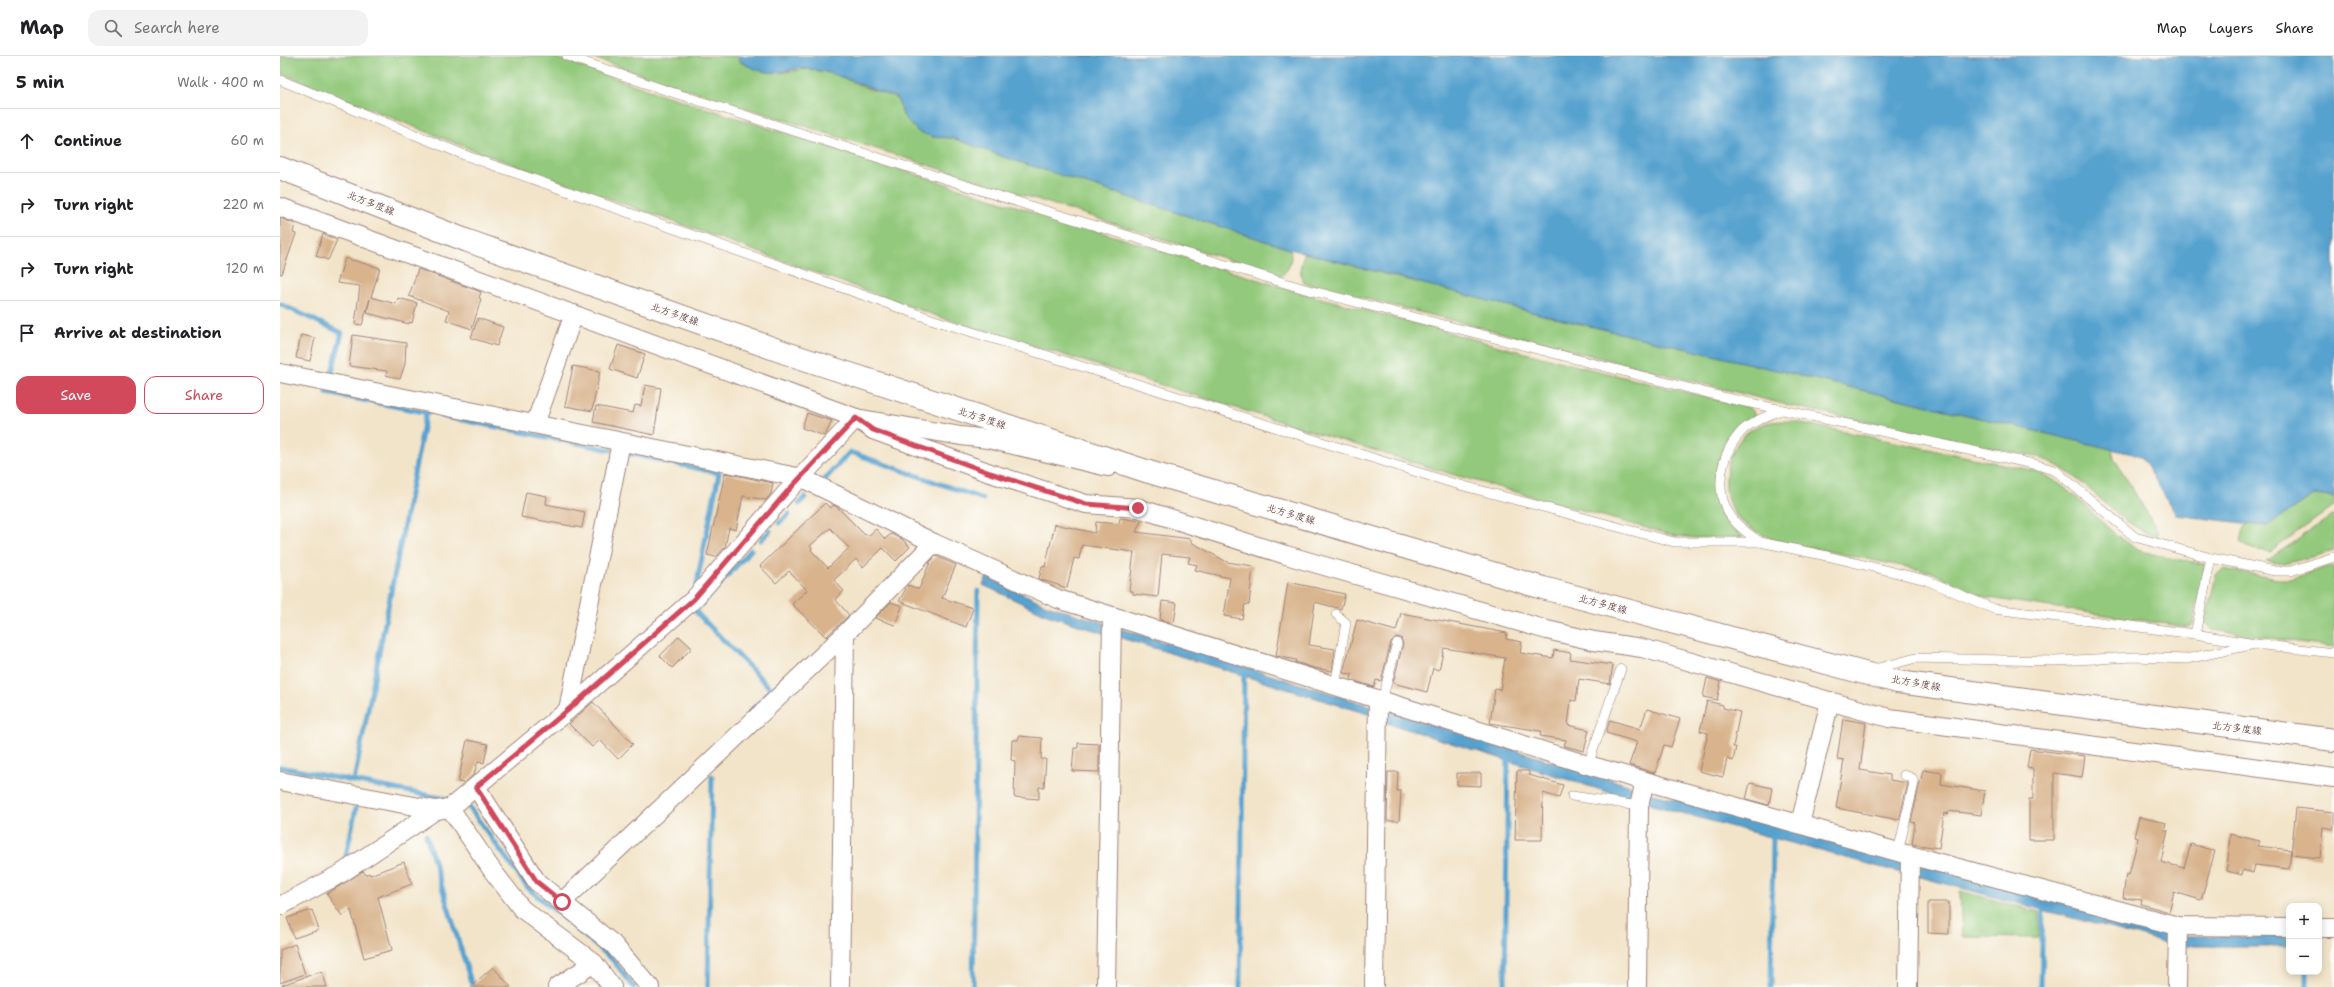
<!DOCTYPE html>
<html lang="en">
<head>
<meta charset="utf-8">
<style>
  :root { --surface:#fff; --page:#f2f2f2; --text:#202124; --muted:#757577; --line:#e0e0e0; --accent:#d1495b }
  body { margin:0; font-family:"Shantell Sans","Klee One",sans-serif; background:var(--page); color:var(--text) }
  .controls { position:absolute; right:12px; bottom:12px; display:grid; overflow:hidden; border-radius:8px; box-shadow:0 2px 10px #0003 }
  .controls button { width:36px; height:36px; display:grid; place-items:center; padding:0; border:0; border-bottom:1px solid var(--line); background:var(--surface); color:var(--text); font:20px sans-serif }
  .stop { position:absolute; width:12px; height:12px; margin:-9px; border:3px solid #d1495b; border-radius:50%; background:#fff }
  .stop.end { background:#d1495b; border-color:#fff; box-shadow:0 1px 4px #0008 }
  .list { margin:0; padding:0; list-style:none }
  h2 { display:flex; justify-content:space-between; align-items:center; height:52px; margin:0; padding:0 16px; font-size:17px }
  h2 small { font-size:13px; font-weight:400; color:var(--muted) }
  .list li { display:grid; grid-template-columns:26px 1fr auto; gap:12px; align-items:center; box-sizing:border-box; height:64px; padding:0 16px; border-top:1px solid var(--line) }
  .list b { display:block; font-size:15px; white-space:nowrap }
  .list em { font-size:13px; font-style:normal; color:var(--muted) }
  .actions { display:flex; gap:8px; padding:12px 16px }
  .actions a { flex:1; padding:9px 0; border:1px solid var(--accent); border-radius:12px; text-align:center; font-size:14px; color:var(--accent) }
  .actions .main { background:var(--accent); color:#fff }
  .icon { flex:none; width:22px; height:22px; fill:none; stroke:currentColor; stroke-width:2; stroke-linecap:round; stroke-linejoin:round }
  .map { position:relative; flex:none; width:2054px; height:931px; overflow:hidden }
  header { display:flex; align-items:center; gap:24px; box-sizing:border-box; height:56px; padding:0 20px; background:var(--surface); border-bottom:1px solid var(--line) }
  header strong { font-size:19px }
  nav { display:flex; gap:22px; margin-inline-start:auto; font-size:14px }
  .search { width:280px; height:36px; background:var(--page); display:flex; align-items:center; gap:10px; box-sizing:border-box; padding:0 14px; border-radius:12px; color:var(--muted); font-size:15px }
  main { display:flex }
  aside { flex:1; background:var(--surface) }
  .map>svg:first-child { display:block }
  .green { fill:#93c97b; stroke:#6e7453 }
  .water { fill:#56a2cf; stroke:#50607d }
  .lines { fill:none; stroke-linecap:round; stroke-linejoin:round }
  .stream { stroke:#56a2cf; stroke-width:5 }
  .building { fill:#d8b38c; fill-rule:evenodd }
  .service-casing { stroke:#9e827a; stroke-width:10 }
  .minor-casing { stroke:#9e827a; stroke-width:20 }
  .primary-casing { stroke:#9e827a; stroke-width:24 }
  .service { stroke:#fff; stroke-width:9 }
  .minor { stroke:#fff; stroke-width:18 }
  .primary { stroke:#fff; stroke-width:22 }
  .route { stroke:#d1495b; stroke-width:5 }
  .labels { text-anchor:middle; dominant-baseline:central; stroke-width:3; stroke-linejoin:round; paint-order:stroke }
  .street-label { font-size:10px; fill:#4a1f2b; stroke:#fdfcf7 }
</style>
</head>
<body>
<header>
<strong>Map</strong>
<div class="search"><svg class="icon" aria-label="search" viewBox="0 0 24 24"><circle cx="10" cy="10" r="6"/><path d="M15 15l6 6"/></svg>Search here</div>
<nav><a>Map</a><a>Layers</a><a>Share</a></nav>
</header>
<main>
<aside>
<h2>5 min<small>Walk · 400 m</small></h2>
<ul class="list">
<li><svg class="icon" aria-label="ahead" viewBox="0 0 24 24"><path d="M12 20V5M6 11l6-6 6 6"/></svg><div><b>Continue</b></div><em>60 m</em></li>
<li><svg class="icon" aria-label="right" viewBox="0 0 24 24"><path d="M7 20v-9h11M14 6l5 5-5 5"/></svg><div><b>Turn right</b></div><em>220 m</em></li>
<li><svg class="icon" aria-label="right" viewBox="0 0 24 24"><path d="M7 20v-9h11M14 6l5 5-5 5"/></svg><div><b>Turn right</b></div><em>120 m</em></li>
<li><svg class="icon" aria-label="arrive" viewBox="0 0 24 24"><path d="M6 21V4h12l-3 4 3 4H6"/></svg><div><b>Arrive at destination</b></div></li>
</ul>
<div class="actions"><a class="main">Save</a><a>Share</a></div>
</aside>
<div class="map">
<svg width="2054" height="931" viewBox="0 0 2054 931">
  <rect width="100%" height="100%" fill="#fdfcf7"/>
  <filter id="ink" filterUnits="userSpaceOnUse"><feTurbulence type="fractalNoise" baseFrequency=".025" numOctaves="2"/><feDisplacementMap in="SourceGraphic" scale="8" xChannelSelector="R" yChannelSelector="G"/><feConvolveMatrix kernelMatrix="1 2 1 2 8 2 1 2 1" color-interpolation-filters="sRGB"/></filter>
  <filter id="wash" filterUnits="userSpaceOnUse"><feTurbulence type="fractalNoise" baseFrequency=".012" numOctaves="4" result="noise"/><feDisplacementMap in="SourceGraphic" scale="16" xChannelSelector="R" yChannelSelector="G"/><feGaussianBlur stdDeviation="0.9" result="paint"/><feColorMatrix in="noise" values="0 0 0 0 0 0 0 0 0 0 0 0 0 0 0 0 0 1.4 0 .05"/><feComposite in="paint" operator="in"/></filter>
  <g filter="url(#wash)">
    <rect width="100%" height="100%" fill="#f2e4c9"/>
    <!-- green -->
    <g class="green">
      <path d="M0,0H271L381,38L761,158L1019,236L1241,296L1471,352L1476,361C1469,365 1461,369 1456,375C1434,399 1426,439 1447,466C1451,471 1458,476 1463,481L1416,482L1395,480L1171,418L657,260L190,93L0,17Z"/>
      <path d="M308,0H457L461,7L500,17L528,13L552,17L589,33L617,42L624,61L653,81L673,82L727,102L1010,193C1012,204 1011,212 1001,220L387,27Z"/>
      <path d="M1025,197L1263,259L1832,393L1834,402L1879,477L1876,481C1830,464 1808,420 1761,402L1507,349L1024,227C1019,218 1020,206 1025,197Z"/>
      <path d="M1512,365L1756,415C1792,429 1816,465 1847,487C1868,501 1899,503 1924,508L1925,513L1913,568L1908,571L1709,542L1689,536L1652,516L1501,486C1482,479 1464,472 1453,455C1437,429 1449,383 1476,371C1488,365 1500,365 1512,365Z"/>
      <path d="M2034,439L2054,441V450L1990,496C1980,494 1967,494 1960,486L1962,476L1966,468L1987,470Z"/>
      <path d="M2054,459V495L2004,508L1986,505Z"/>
      <path d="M2054,509V591L1933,574L1925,567L1936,519L1944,513L1998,523H2011Z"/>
      <path d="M1680,835L1759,856V882L1682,881Z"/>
    </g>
    <!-- water -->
    <g class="water">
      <path d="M457,0H2054V441L2034,439L1987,470L1896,459L1861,400L1263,259L1010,193L727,102L673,82L653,81L638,76L624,61L617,42C588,33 560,17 530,13C508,10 499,23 473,12C466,9 461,7 457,0Z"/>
      <path d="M707,521L767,549L827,568L826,578L767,559L703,529Z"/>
      <path d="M842,573L1091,650V659L838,581Z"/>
      <path d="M1107,655L1355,731L1350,743L1101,665Z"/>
      <path d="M1370,737L1622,803L1621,817L1365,747Z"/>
      <path d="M1640,808L1889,874V888L1633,819Z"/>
      <path d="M1905,880L2009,881V890H1900Z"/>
    </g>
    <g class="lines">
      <!-- stream -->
      <g class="stream">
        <path d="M0,248L62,277L51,320"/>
        <path d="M47,337L149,357"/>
        <path d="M162,360L331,394"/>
        <path d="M346,397L439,417L416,531"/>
        <path d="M544,424L570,396L703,443"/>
        <path d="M519,448L525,441"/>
        <path d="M499,467L509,458"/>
        <path d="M481,484L490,475"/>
        <path d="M471,494L415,555L492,634L472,654"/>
        <path d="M0,711L172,744"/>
        <path d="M74,725L146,357"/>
        <path d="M184,746L186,747L248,832L331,902L354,931"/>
        <path d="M146,779L191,926L195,931"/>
        <path d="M65,805L76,752"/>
        <path d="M428,931L432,720"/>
        <path d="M693,931L698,535"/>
        <path d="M960,931L964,615"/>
        <path d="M1225,931L1228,699"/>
        <path d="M1491,931L1493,776"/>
        <path d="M1761,931L1763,848"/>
        <path d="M2026,931V916"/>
      </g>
    </g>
    <g id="blocks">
      <!-- building -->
      <g class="building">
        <path d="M0,162L15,168L13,177L16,178L2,218H0Z"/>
        <path d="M43,178L57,184L48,204L36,200Z"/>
        <path d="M65,202L100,212L91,241L116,248L118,242L137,247L132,267L129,266V268L87,257L90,243L82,269L75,268L80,230L57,227Z"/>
        <path d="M138,213L201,236L199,242L201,243L192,273L166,264L169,255L129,240Z"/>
        <path d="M198,262L223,271L217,290L191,282Z"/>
        <path d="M21,279L35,282L30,305L16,302Z"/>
        <path d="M73,279L126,287L125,308L120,323L106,319L107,315L69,310Z"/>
        <path d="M338,289L365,298L357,322L330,313Z"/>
        <path d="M293,310L320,315L312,355L285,350Z"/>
        <path d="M365,329L381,332L374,379L313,366L316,350L353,357L355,349L361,350Z"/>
        <path d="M527,357L552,365L545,380L522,372Z"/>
        <path d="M445,417L493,427L491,438L486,444L463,440L456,474L449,472L445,491L436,501L427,499Z"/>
        <path d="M246,436L267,440L266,448L305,456L302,472L241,461Z"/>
        <path d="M545,447L550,452L554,449L558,452L585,479L586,478L588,480L596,473L605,483L611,478L622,483L630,491L616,505L603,492L583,511L576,503L554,524L564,535L555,543L569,559L546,581L512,548L527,534L509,515L496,527L480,510ZM550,472L569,492L548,512L531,494L532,492L530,490Z"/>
        <path d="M840,462L861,465L856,476L911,483V486L947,506L973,510L969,549L965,548L962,563L944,560L950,522L915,514L917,509L908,507L910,501L882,498L878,541L853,538V535H849L854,496L802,489L799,503L794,502L787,532L759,523L762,510L765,511L775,468L815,477L816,466L839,468Z"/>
        <path d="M656,500L676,509L662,542L693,552L686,571L619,545L628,529L639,533L650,506Z"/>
        <path d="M1008,526L1065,538L1061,553L1035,546L1029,589L1055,593L1052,615L1034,612L1015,606L1016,604L996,600Z"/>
        <path d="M882,545L897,547L894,567L880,564Z"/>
        <path d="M611,546L622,550L615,569L595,562Z"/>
        <path d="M1121,557L1227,577L1226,583L1242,586L1240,597L1273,602L1274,594L1291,597L1290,603L1333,609L1330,628L1299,623L1296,645L1291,644L1288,669L1309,674L1304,695L1284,690L1286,684L1260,680L1261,675L1210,667L1215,633L1220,634L1225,602L1164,592L1159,614L1153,612L1147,636L1113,627L1123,588L1121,582L1116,581L1111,586L1101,625L1096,624L1094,631L1071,624L1072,618L1063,617L1077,564L1116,575Z"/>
        <path d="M399,580L412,592L392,612L380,600Z"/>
        <path d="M1427,622L1441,626L1437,644L1423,641Z"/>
        <path d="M1427,645L1443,649V652L1460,656L1453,691H1456L1453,705L1447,703L1443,721L1419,715L1428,677L1420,675Z"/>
        <path d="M313,646L353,688L338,703L320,684L312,691L289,668Z"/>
        <path d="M1367,653L1400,663L1391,691L1384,689L1375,717L1349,709L1357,686L1326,677L1330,664L1360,673Z"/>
        <path d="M1563,663L1586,667L1580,714L1610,719V724L1628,727L1619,764L1556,752L1564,704L1557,703Z"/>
        <path d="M739,680L762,682L761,703H766L764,731H759V743L734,741L735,705L731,704L732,684H738Z"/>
        <path d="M187,684L208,688L204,707L198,705L194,718L184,727L178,726Z"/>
        <path d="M798,687L819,688V716L792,715L794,692H798Z"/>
        <path d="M1750,693L1805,700L1802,721L1774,717V784H1749V743H1753V713L1747,712Z"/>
        <path d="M1643,714L1662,717L1661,728L1705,735L1701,759L1669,755L1668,758L1664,757L1659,792L1632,788L1635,767L1631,766Z"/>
        <path d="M1237,715H1249V719L1283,729L1279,742L1263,737L1262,784H1235Z"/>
        <path d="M1108,716H1118L1117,735H1121L1119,765H1107Z"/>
        <path d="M1177,717H1201V730L1177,729Z"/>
        <path d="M1470,727L1492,732L1489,749L1466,743Z"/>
        <path d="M2016,752L2054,756V773L2043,771L2040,802L2011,799Z"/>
        <path d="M1859,761L1886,767L1884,774H1888L1881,806L1904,812L1911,788L1935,795L1921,844L1894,836L1889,856L1861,848L1862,844L1843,842L1846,818L1849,819L1858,782L1854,781Z"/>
        <path d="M1950,778L1980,785L1978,790L2011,794L2009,813L1975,809L1973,817L1963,814L1962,819L1947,815Z"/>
        <path d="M124,806L132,828L98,841L112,894L84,902L71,854L62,860L47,838L83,815L86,819L89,817L90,819Z"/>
        <path d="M1648,846H1669V878L1648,877Z"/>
        <path d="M32,854L39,874L14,882L7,862Z"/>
        <path d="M15,888L25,918L0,927V894Z"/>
        <path d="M213,911L231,931H190Z"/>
        <path d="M42,915L47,931H2V929Z"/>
      </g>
    </g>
  </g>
  <g filter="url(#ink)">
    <use href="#blocks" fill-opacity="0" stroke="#9e827a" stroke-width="1"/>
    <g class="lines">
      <!-- service casing -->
      <g class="service-casing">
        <g id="service">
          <path d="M287,0L385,34L763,154L1025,233L1447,342L1758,409L1776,415L1855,481L1931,502L1995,515H2011L2054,501"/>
          <path d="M0,24L187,100L654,264L1169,426L1394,486H1480L1547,500L1646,524L1714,553L1915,578L1975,588"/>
          <path d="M1480,486C1470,479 1459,472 1452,462C1432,436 1441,396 1463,374C1473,365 1489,359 1501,354"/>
          <path d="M1915,578L1931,502"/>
          <path d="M1591,614L1636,602L1775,605L1855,601L1906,603L1975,588L2054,597"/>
          <path d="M1055,630L1066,567L1056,558"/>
          <path d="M1102,645L1117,587"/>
          <path d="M1308,709L1341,613"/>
          <path d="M1292,740L1359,750"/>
          <path d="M1618,796L1634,727L1632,722L1624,719"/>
        </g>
      </g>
      <!-- minor casing -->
      <g class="minor-casing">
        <g id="minor">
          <path d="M0,151L576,362L681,380L708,383L828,411"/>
          <path d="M0,317L522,422L654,487L778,543L1308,709L1618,796L1898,870L2009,871"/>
          <path d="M576,362L593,374L710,417L806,448L858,452L1006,499L1267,574L1314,585L1362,592L1609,662L2054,722"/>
          <path d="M255,368L294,258"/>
          <path d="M288,654L341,386"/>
          <path d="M0,725L156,754L170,752L288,654L414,543L507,436L576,362"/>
          <path d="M196,731L257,826L333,888L370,931"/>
          <path d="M170,752L212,814L242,853L314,907L332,931"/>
          <path d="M1520,768L1550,645"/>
          <path d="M282,846L565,578L654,487"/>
          <path d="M0,850L62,817L156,754"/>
          <path d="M2039,872H2054"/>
          <path d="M277,931L314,907"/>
          <path d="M560,931L565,578"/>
          <path d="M826,931L832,561"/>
          <path d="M1094,931L1098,644"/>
          <path d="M1357,931L1359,750L1365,725"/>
          <path d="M1628,931L1630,799"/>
          <path d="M1897,931L1898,870"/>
        </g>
      </g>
      <!-- primary casing -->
      <g class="primary-casing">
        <path id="primary" d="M0,112L188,185L506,297L869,416L1263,532L1618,626L2054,684"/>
      </g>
      <!-- service -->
      <use href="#service" class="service"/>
      <!-- minor -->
      <use href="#minor" class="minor"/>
      <!-- primary -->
      <use href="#primary" class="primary"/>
    </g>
  </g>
  <g class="lines" filter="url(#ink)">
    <!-- route -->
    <path class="route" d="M282,846L257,826L196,731L288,654L414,543L507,436L576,362L593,374L710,417L806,448L858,452"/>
  </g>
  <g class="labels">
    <!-- street labels -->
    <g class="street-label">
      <text transform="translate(91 147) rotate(21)">北方多度線</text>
      <text transform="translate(395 258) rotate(19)">北方多度線</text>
      <text transform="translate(702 362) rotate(18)">北方多度線</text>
      <text transform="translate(1011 458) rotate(16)">北方多度線</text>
      <text transform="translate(1323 548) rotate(15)">北方多度線</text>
      <text transform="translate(1636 627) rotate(10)">北方多度線</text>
      <text transform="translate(1957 672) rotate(7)">北方多度線</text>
    </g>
  </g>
</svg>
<div class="controls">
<button>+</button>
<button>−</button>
</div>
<div class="stop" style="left:282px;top:846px"></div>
<div class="stop end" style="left:858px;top:452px"></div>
</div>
</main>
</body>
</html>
